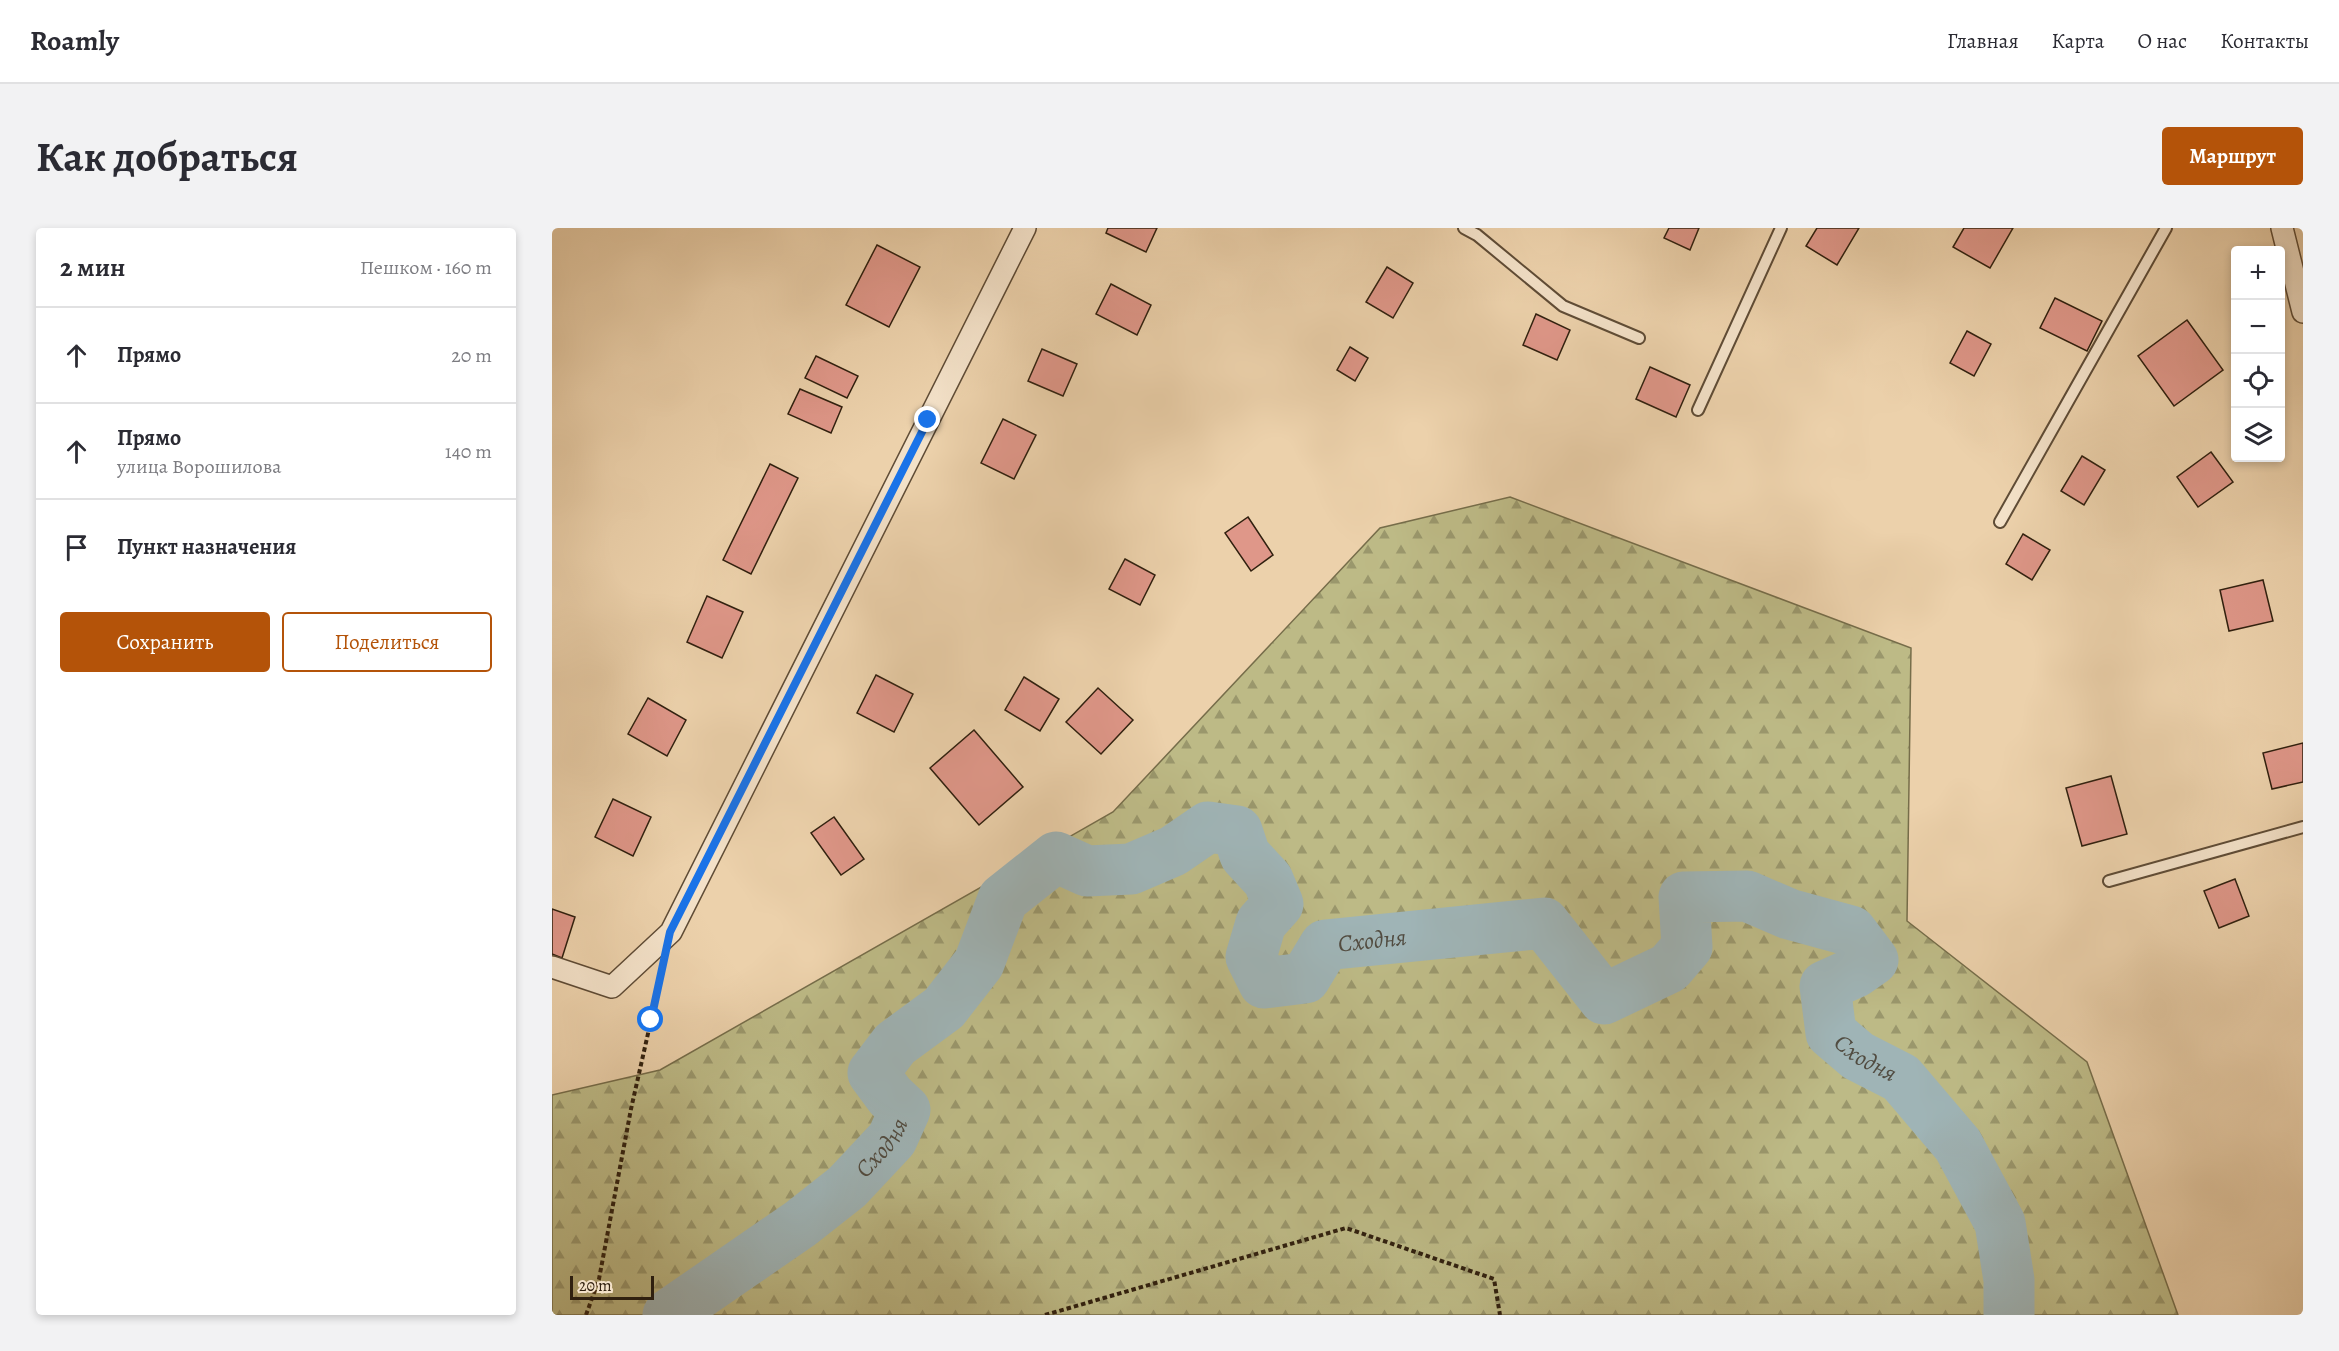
<!DOCTYPE html>
<html lang="ru">
<head>
<meta charset="utf-8">
<style>
  :root { --surface:#fff; --page:#f2f2f3; --text:#2b2b33; --muted:#7c7c81; --line:#e1e1e2; --accent:#b45309 }
  body { margin:0; font-family:Alegreya,serif; background:var(--page); color:var(--text) }
  .controls { position:absolute; right:18px; top:18px; display:grid; overflow:hidden; border-radius:6px; box-shadow:0 3px 9px #0003 }
  .controls button { width:54px; height:54px; display:grid; place-items:center; padding:0; border:0; border-bottom:2px solid var(--line); background:var(--surface); color:var(--text); font:30px sans-serif }
  .scale { position:absolute; left:18px; bottom:15px; width:84px; box-sizing:border-box; padding-left:6px; border:3px solid #30200f; border-top:0; font-size:16px; line-height:21px; white-space:nowrap; color:#30200f; -webkit-text-stroke:4px #f3e1c8; paint-order:stroke }
  .stop { position:absolute; width:18px; height:18px; margin:-14px; border:4px solid #1a73e8; border-radius:50%; background:#fff }
  .stop.end { background:#1a73e8; border-color:#fff; box-shadow:0 2px 6px #0008 }
  .list { margin:0; padding:0; list-style:none }
  h2 { display:flex; justify-content:space-between; align-items:center; height:78px; margin:0; padding:0 24px; font-size:26px }
  h2 small { font-size:20px; font-weight:400; color:var(--muted) }
  .list li { display:grid; grid-template-columns:39px 1fr auto; gap:18px; align-items:center; box-sizing:border-box; height:96px; padding:0 24px; border-top:2px solid var(--line) }
  .list b { display:block; font-size:22px; white-space:nowrap }
  .list p { margin:0; font-size:20px; white-space:nowrap; color:var(--muted) }
  .list em { font-size:20px; font-style:normal; color:var(--muted) }
  .actions { display:flex; gap:12px; padding:18px 24px }
  .actions a { flex:1; padding:14px 0; border:2px solid var(--accent); border-radius:6px; text-align:center; font-size:21px; color:var(--accent) }
  .actions .main { background:var(--accent); color:#fff }
  .icon { flex:none; width:33px; height:33px; fill:none; stroke:currentColor; stroke-width:2; stroke-linecap:round; stroke-linejoin:round }
  .map { position:relative; flex:none; width:1751px; height:1087px; overflow:hidden; border-radius:6px }
  header { display:flex; align-items:center; gap:36px; box-sizing:border-box; height:84px; padding:0 30px; background:var(--surface); border-bottom:2px solid var(--line) }
  header strong { font-size:28px }
  nav { display:flex; gap:33px; margin-inline-start:auto; font-size:21px }
  .intro { display:flex; align-items:center; justify-content:space-between; box-sizing:border-box; height:144px; padding:0 36px }
  h1 { margin:0; font-size:42px }
  .button { padding:15px 27px; border-radius:6px; background:var(--accent); color:#fff; font-size:21px; font-weight:700 }
  main { display:flex; gap:36px; padding:0 36px }
  aside { flex:1; background:var(--surface); border-radius:6px; box-shadow:0 3px 9px #0003 }
  .map>svg:first-child { display:block }
  .forest { fill:url(#forest-firs); stroke:#766d4a; stroke-width:1.5 }
  .lines { fill:none; stroke-linecap:round; stroke-linejoin:round }
  .river { stroke:#9fb4b6; stroke-width:51 }
  .building { fill:#df9789; stroke:#30200f; stroke-width:1.5 }
  .service-casing { stroke:#5f4c36; stroke-width:14 }
  .minor-casing { stroke:#5f4c36; stroke-width:24 }
  .path { stroke:#30200f; stroke-width:4; stroke-dasharray:4.5 3; stroke-linecap:butt }
  .service { stroke:#f3e1c8; stroke-width:10 }
  .minor { stroke:#f3e1c8; stroke-width:21 }
  .route { stroke:#1a73e8; stroke-width:8 }
  .labels { text-anchor:middle; dominant-baseline:central; stroke-width:4.5; stroke-linejoin:round; paint-order:stroke }
  .water-label { font-size:24px; font-style:italic; fill:#514c41; stroke:#f3e1c8 }
</style>
</head>
<body>
<header>
<strong>Roamly</strong>
<nav><a>Главная</a><a>Карта</a><a>О нас</a><a>Контакты</a></nav>
</header>
<div class="intro"><h1>Как добраться</h1><a class="button">Маршрут</a></div>
<main>
<aside>
<h2>2 мин<small>Пешком · 160 m</small></h2>
<ul class="list">
<li><svg class="icon" aria-label="ahead" viewBox="0 0 24 24"><path d="M12 20V5M6 11l6-6 6 6"/></svg><div><b>Прямо</b></div><em>20 m</em></li>
<li><svg class="icon" aria-label="ahead" viewBox="0 0 24 24"><path d="M12 20V5M6 11l6-6 6 6"/></svg><div><b>Прямо</b><p>улица Ворошилова</p></div><em>140 m</em></li>
<li><svg class="icon" aria-label="arrive" viewBox="0 0 24 24"><path d="M6 21V4h12l-3 4 3 4H6"/></svg><div><b>Пункт назначения</b></div></li>
</ul>
<div class="actions"><a class="main">Сохранить</a><a>Поделиться</a></div>
</aside>
<div class="map">
<svg width="1751" height="1087" viewBox="0 0 1751 1087">
  <defs>
    <pattern id="forest-firs" width="22" height="20" patternUnits="userSpaceOnUse" patternTransform="scale(1.5)"><rect width="22" height="20" fill="#bdba86"/><path d="M5 1l3.5 6h-7zM16 11l3.5 6h-7z" fill="#9a976c"/></pattern>
  </defs>
  <rect width="100%" height="100%" fill="#ecd1ab"/>
  <filter id="stains"><feTurbulence type="fractalNoise" baseFrequency=".00333" numOctaves="4"/><feColorMatrix values="0 0 0 0 .2 0 0 0 0 .09 0 0 0 0 .02 0 0 0 .5 -.17"/></filter>
  <radialGradient id="worn" r=".72"><stop offset=".6" stop-color="#630" stop-opacity="0"/><stop offset="1" stop-color="#630" stop-opacity=".3"/></radialGradient>
  <!-- forest -->
  <path class="forest" d="M958,269L1359,420L1355,693L1535,834L1626,1087H0V867L108,842L561,584L828,300Z"/>
  <g class="lines">
    <!-- river -->
    <path class="river" id="s1" d="M116,1087L248,996L295,959L340,911L353,882L338,868L321,845L343,816L392,780L427,735L451,671L504,629L535,643L579,641L621,623L656,599L685,603L693,627L716,652L726,676L709,695L699,729L712,755L753,750L773,717L992,695L1052,771L1117,740L1135,719L1132,669L1195,668L1237,686L1299,703L1321,732L1304,744L1273,758L1279,805L1306,828L1349,850L1406,917L1448,995L1457,1052V1087"/>
  </g>
  <!-- building -->
  <g class="building">
    <path d="M556,0H605L594,24L554,5Z"/>
    <path d="M1117,0H1147L1138,22L1112,10Z"/>
    <path d="M1265,0H1307L1285,37L1254,18Z"/>
    <path d="M1412,0H1461L1438,40L1401,19Z"/>
    <path d="M325,17L368,39L337,99L294,77Z"/>
    <path d="M835,39L861,55L841,90L814,74Z"/>
    <path d="M559,56L599,77L585,107L544,86Z"/>
    <path d="M1503,70L1550,93L1535,123L1488,100Z"/>
    <path d="M984,86L1018,102L1005,132L971,117Z"/>
    <path d="M1635,92L1671,142L1622,178L1586,128Z"/>
    <path d="M1415,103L1439,116L1422,148L1398,135Z"/>
    <path d="M798,119L816,130L803,153L785,142Z"/>
    <path d="M490,121L525,136L511,168L476,153Z"/>
    <path d="M264,128L306,148L295,170L253,150Z"/>
    <path d="M1098,139L1138,157L1124,189L1084,171Z"/>
    <path d="M248,161L290,179L279,205L236,186Z"/>
    <path d="M451,191L484,207L462,251L429,235Z"/>
    <path d="M1659,224L1681,254L1646,279L1625,249Z"/>
    <path d="M1530,228L1553,242L1532,277L1509,263Z"/>
    <path d="M218,236L246,250L199,346L171,332Z"/>
    <path d="M696,289L721,327L699,343L673,305Z"/>
    <path d="M1471,306L1498,322L1480,352L1454,336Z"/>
    <path d="M573,331L603,347L588,377L557,361Z"/>
    <path d="M1711,352L1721,393L1677,403L1668,362Z"/>
    <path d="M155,368L191,384L170,430L135,414Z"/>
    <path d="M324,447L361,466L342,504L305,485Z"/>
    <path d="M472,449L507,471L488,503L453,482Z"/>
    <path d="M546,460L581,492L549,526L514,494Z"/>
    <path d="M96,470L134,492L115,528L76,506Z"/>
    <path d="M422,502L471,559L427,597L378,540Z"/>
    <path d="M1751,515V554L1720,561L1711,525Z"/>
    <path d="M1559,548L1575,606L1530,618L1514,560Z"/>
    <path d="M61,571L99,589L81,628L43,609Z"/>
    <path d="M282,589L312,631L289,647L259,605Z"/>
    <path d="M1683,651L1697,688L1667,700L1652,663Z"/>
    <path d="M0,681L23,689L10,730L0,726Z"/>
  </g>
  <g class="lines">
    <!-- service casing -->
    <g class="service-casing">
      <g id="service">
        <path d="M912,0L925,7L1011,78L1087,110"/>
        <path d="M1146,182L1229,0"/>
        <path d="M1448,294L1614,0"/>
        <path d="M1557,653L1751,599"/>
      </g>
    </g>
    <!-- minor casing -->
    <g class="minor-casing">
      <g id="minor">
        <path d="M1730,0L1751,84"/>
        <path d="M0,739L60,759L119,704L473,0"/>
      </g>
    </g>
    <!-- path -->
    <g class="path">
      <path d="M34,1087L47,1051L79,881L109,748"/>
      <path d="M493,1087L794,1000L942,1051L948,1087"/>
    </g>
    <!-- service -->
    <use href="#service" class="service"/>
    <!-- minor -->
    <use href="#minor" class="minor"/>
  </g>
  <g class="lines">
    <!-- route -->
    <path class="route" d="M99,792L118,704L376,192"/>
  </g>
  <g class="labels">
    <!-- water labels -->
    <g class="water-label">
      <text stroke="none"><textPath href="#s1" startOffset="1155">Сходня</textPath></text>
      <text stroke="none"><textPath href="#s1" startOffset="1929">Сходня</textPath></text>
      <text stroke="none"><textPath href="#s1" startOffset="273">Сходня</textPath></text>
    </g>
  </g>
  <rect width="100%" height="100%" filter="url(#stains)"/>
  <rect width="100%" height="100%" fill="url(#worn)"/>
</svg>
<div class="controls">
<button>+</button>
<button>−</button>
<button><svg class="icon" aria-label="locate" viewBox="0 0 24 24"><circle cx="12" cy="12" r="6"/><path d="M12 2v4M12 18v4M2 12h4M18 12h4"/></svg></button>
<button><svg class="icon" aria-label="layers" viewBox="0 0 24 24"><path d="M12 4l9 5-9 5-9-5zM3 14l9 5 9-5"/></svg></button>
</div>
<div class="scale">20 m</div>
<div class="stop" style="left:99px;top:792px"></div>
<div class="stop end" style="left:376px;top:192px"></div>
</div>
</main>
</body>
</html>
